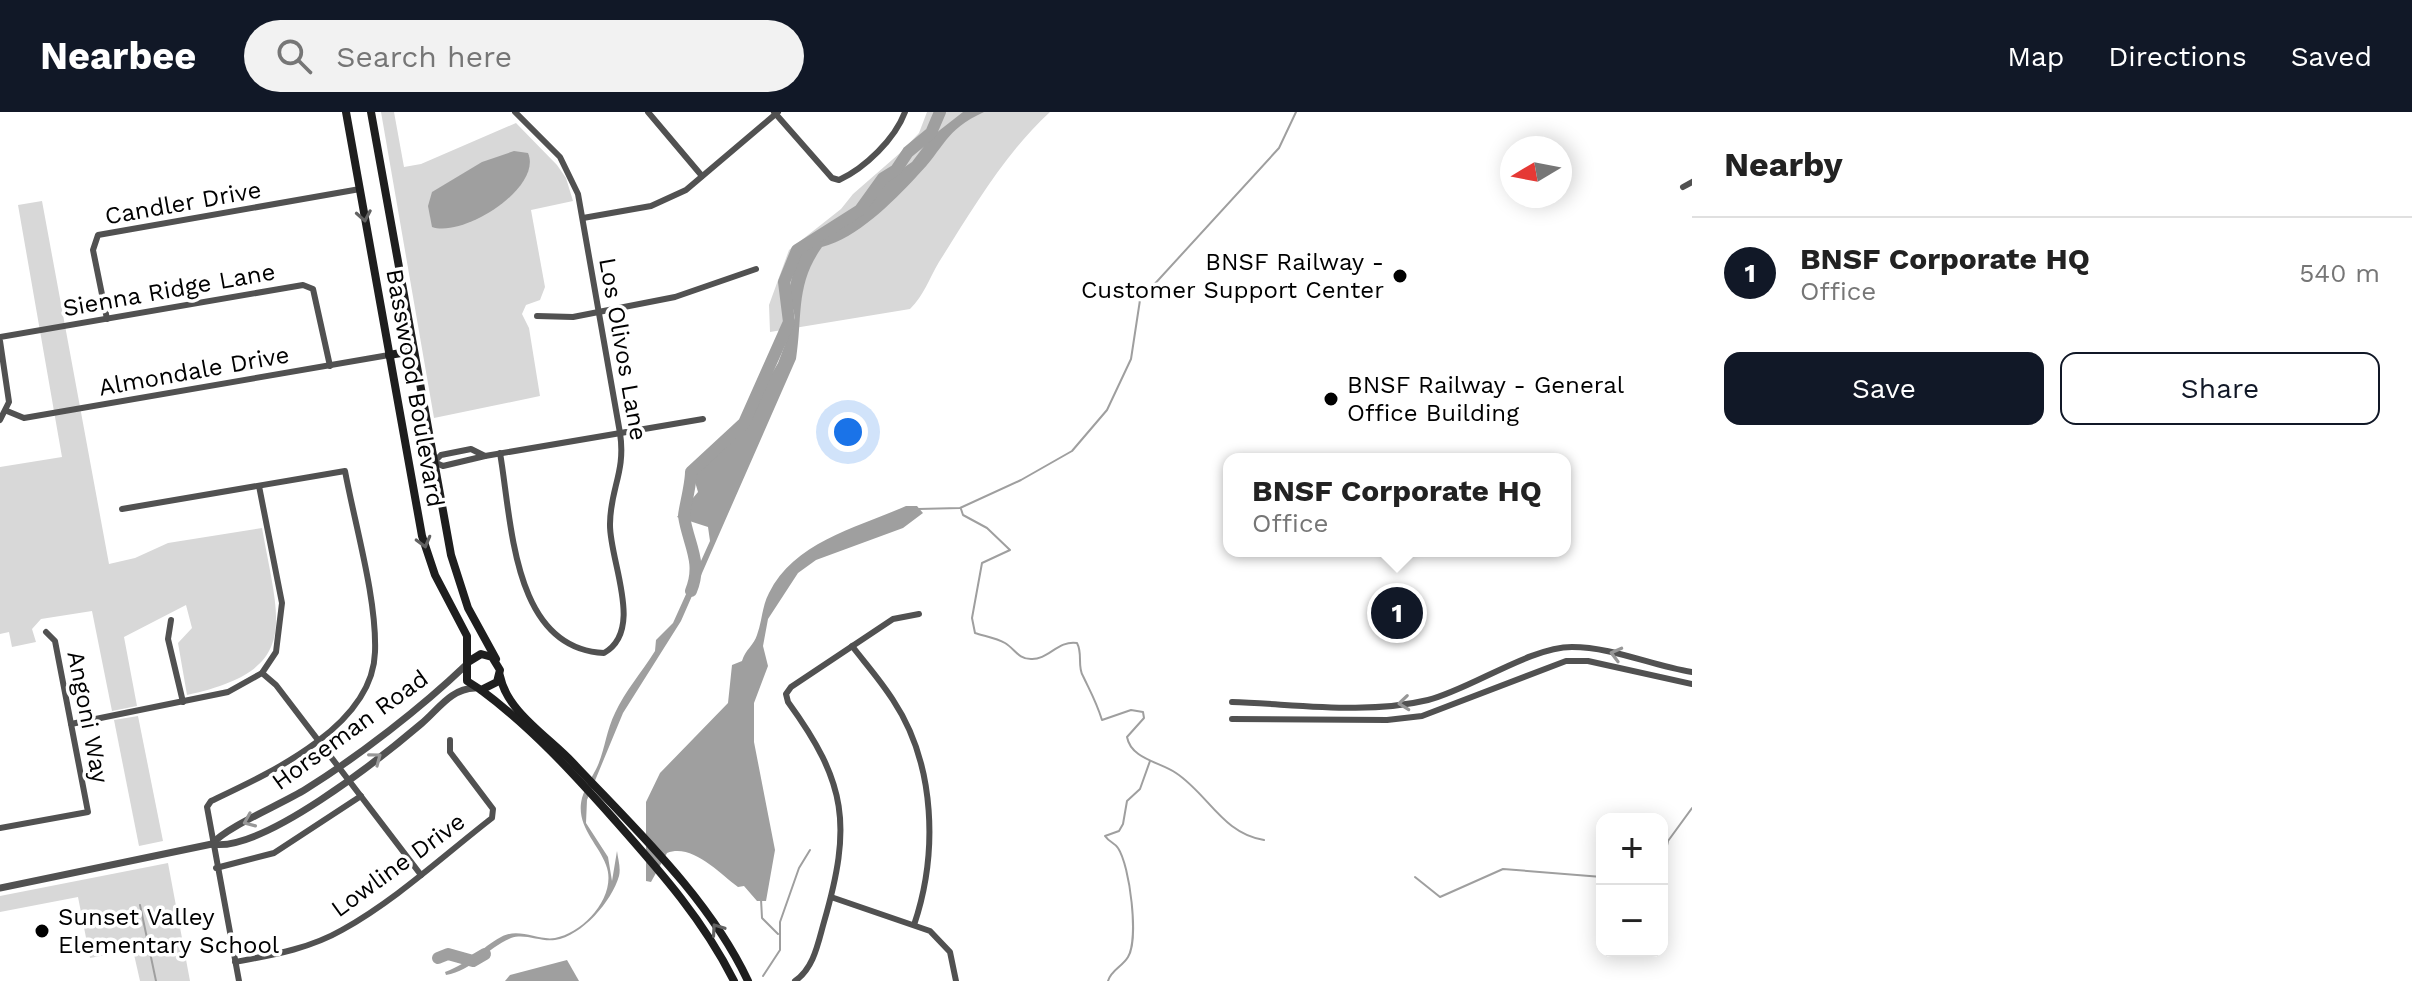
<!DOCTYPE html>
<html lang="en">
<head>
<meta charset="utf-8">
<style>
  :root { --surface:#fff; --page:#f2f2f2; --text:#222; --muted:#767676; --line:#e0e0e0; --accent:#111827 }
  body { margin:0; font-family:"Work Sans",sans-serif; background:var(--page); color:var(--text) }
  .controls { position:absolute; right:24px; bottom:24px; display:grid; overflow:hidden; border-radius:16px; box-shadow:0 4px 20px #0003 }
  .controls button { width:72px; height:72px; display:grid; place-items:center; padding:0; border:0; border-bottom:2px solid var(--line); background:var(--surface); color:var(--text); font:40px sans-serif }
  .compass { position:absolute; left:1500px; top:24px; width:72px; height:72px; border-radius:50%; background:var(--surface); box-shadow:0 4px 20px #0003; rotate:260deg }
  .you { position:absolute; left:848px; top:320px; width:28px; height:28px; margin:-20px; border:6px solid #fff; border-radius:50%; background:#1a73e8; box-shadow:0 0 0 12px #1a73e833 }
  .badge { display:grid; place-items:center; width:52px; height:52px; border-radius:50%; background:var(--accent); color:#fff; font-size:26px; font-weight:700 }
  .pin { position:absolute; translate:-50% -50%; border:4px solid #fff; box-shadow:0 2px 8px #0006 }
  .popup { position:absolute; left:1223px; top:341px; width:348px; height:104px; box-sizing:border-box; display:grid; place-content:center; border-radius:16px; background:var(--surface); filter:drop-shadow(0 2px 6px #0005); font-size:26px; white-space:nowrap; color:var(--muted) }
  .popup b { font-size:30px; color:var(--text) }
  .popup::after { content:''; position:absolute; left:50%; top:100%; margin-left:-16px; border:16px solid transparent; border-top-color:var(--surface) }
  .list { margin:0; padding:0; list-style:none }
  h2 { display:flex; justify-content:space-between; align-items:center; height:104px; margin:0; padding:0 32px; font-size:34px }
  h2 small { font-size:26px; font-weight:400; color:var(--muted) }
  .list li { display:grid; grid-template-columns:52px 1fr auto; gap:24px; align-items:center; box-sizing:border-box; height:112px; padding:0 32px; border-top:2px solid var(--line) }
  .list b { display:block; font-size:30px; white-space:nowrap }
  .list p { margin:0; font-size:26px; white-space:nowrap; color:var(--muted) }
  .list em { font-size:26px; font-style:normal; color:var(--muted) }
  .actions { display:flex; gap:16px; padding:24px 32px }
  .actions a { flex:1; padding:18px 0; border:2px solid var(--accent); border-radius:16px; text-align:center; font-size:28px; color:var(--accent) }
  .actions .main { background:var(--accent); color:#fff }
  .icon { flex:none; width:44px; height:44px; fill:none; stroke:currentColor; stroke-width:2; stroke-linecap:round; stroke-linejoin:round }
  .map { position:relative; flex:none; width:1692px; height:869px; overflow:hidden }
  header { display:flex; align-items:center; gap:48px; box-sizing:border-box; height:112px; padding:0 40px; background:var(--accent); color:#fff }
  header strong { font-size:38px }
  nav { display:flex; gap:44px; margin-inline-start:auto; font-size:28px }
  .search { width:560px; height:72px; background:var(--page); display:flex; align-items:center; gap:20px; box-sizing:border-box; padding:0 28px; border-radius:44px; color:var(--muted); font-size:30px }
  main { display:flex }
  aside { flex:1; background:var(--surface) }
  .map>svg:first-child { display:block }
  .green { fill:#d8d8d8 }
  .water { fill:#9f9f9f }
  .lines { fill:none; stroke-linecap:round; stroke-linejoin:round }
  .stream { stroke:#9f9f9f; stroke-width:2 }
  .river { stroke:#9f9f9f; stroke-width:12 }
  .minor { stroke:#515151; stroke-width:6 }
  .tertiary { stroke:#515151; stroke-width:7 }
  .secondary { stroke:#1e1e1e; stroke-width:8 }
  .oneway { stroke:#626262 }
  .oneway2 { stroke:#979797 }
  .poi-dot { fill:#000; stroke:#fff; stroke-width:3 }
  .labels { text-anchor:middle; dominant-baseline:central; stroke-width:7; stroke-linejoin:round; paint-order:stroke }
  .street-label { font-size:24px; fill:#000; stroke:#fff }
  .poi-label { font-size:24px; fill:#000; stroke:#fff; text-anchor:start }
</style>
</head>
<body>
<header>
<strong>Nearbee</strong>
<div class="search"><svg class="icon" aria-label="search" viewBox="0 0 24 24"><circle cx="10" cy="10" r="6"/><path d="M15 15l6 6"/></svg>Search here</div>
<nav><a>Map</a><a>Directions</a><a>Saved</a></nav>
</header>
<main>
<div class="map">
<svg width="1692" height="869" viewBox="0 0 1692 869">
  <rect width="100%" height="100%" fill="#fff"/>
  <!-- green -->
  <g class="green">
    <path d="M381,0H394L404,55L421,52L516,11L557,53L566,66L573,89L531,98L545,175L540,188L526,193L522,202L529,216L540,284L434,306Z"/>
    <path d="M927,0H1050C1005,41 972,98 939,150C929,167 924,183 910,197L770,220L769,193L789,138L841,97L853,82L900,41L919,21Z"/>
    <path d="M42,89L109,452L135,446L168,431L262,416C279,512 302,558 187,583L178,531L192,516L186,493L124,525L137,594L112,599L92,499L41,507L32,517L36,530L12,535L9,520L0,522V355L62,345L18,93Z"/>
    <path d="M138,604L163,729L139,734L114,608Z"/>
    <path d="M168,751L190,869H140L133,838L90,846L78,785L0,800V784Z"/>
  </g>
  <!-- water -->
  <g class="water">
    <path d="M963,0H984C944,18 945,36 917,64C892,91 857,126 822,135C795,173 803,203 796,247L681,509L623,601L587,688L586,711L608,745L612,769L617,739C618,747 621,756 619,764C612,789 582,824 555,828C540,830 525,821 511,826C487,836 473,858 446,863L445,860C470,851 481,836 501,825C519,815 538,829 555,826C584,821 618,783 606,753C598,731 575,714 582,686C585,675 593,664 598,653C605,636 607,617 615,601C625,579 642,560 655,539L656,528L673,511L710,429L708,415L677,405L698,380L693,363L747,304L778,251L795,206L789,178L798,140L860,101L890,65L912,50L931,25Z"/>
    <path d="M514,39L528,41C543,75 464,126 432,115L428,94L432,80L482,50Z"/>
    <path d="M906,394H917L923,401L903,416L816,448L798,461L768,507L763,534L768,554L754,591V630L775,738L766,789H757L744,774L738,775C719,761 692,731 667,741L651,770L646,769V690L660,661L728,591L732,553L742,549C745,538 754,533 757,523C762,510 762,494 769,481C795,429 857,416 906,394Z"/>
    <path d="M567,848L579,869H505L510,863Z"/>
  </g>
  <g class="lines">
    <!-- stream -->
    <g class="stream">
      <path d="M918,397L960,396L1021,368L1072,339L1107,298L1131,247L1140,188L1279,36L1296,0"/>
      <path d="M961,397L963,403L987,416L1010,438L982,451L972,506L975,521C984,524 997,526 1005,531C1015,537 1018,547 1031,547C1048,548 1058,528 1077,531C1083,542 1077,554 1083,564C1091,581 1096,589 1102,608L1131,598L1143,600L1144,606L1127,625C1131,647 1160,650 1176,661C1208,682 1223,722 1264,728"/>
      <path d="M1662,756L1668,729L1692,696"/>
      <path d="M1415,765L1440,785L1503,757L1602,765"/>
      <path d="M761,787L762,806L778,822"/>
      <path d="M140,793L156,869"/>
      <path d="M763,864L780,838V810L799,756L810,738"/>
      <path d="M1108,869C1111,858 1122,855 1128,845C1139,827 1130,754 1118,736C1115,731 1109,730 1105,724L1119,719L1123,712L1127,689L1140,677L1150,649"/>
    </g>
    <!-- river -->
    <g class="river">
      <path d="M691,479C703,450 688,432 684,404C684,398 691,373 691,360L744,311L789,210L784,170L797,138L860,98L883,66L896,58L908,40L931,21L940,0"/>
      <path d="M438,846L448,842L473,849L485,842"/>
    </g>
    <!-- minor -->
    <g class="minor">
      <path d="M648,0L702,64"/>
      <path d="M774,0L832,66L839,68C865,56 895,27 905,0"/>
      <path d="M1683,75L1692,70"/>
      <path d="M583,106L651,94L686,78L778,0"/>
      <path d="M537,204L573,205L675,185L756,157"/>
      <path d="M107,207L93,138L98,123L360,77"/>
      <path d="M0,225L303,173L313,177L330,254"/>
      <path d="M0,229L9,290L0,308"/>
      <path d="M7,299L24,306L389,243"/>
      <path d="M471,337L485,344L443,354L434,350L441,343Z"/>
      <path d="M500,341C512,409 512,537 604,541C645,518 609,448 610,412C610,377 626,360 620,321L578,82L560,45L515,0"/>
      <path d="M485,344L703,307"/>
      <path d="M122,397L345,359C355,413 377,487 375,540C373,615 268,662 211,689L207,695L239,869"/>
      <path d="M171,508L168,527L183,590"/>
      <path d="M852,534C866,552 881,569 893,588C936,653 938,742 914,813"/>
      <path d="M262,561L276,573L421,763"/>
      <path d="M1232,590C1295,592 1366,603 1428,588C1471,577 1530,535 1572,535C1613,535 1652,554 1692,560"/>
      <path d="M1232,607L1387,608L1422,604L1566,549H1588L1692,572"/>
      <path d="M71,612L228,580L262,561L276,540L282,491L259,374"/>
      <path d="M0,716L88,700L55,529L46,520"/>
      <path d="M216,756L274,741L361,684"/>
      <path d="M831,785L930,819L950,840L956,869"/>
      <path d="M235,850C272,843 309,837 342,818C396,788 443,744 492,706L493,697L450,640V628"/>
      <path d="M795,869C814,856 818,831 824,810C852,713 847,671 788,590L786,582L791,575L893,507L919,502"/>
    </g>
    <!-- tertiary -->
    <g class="tertiary">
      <path d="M212,732C226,715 282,692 306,677C359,644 421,596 466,553"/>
      <path d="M0,776L212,732C262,741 381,646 421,612C439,597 450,577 475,576"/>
    </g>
    <!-- secondary -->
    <g class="secondary">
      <path d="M346,0L422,424L435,463L467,524V569L481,578L497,570L500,558L492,545L481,542L468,550"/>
      <path d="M371,0L451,443L468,496L496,547"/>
      <path d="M389,243L413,239"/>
      <path d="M500,564C507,600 549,625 573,651C635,717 709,786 748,869"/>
      <path d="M481,578C531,615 572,660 613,706C659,758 703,807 734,869"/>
    </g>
  </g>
  <!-- one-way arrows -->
  <defs><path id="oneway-chevron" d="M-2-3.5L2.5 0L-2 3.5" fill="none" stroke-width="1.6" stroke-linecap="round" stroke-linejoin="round" transform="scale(2)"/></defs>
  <g class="oneway">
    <use href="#oneway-chevron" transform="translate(364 104) rotate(80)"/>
    <use href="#oneway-chevron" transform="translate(424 430) rotate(75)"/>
    <use href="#oneway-chevron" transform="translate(717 817) rotate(-125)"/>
  </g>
  <g class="oneway2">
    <use href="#oneway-chevron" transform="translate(1616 542) rotate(-165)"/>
    <use href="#oneway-chevron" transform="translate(1404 591) rotate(174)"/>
    <use href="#oneway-chevron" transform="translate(376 646) rotate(-37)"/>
    <use href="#oneway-chevron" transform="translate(249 709) rotate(157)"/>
  </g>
  <!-- markers -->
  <g class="poi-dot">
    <circle cx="1400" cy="164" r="8"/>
    <circle cx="1331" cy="287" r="8"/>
    <circle cx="42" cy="819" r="8"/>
  </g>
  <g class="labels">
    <!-- street labels -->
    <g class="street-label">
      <text transform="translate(183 91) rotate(-10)">Candler Drive</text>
      <text transform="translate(169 178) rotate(-10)">Sienna Ridge Lane</text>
      <text transform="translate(623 237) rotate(80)">Los Olivos Lane</text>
      <text transform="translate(194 259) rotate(-10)">Almondale Drive</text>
      <text transform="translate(415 276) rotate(80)">Basswood Boulevard</text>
      <text transform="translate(88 605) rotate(79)">Angoni Way</text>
      <text transform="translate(350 618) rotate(-36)">Horseman Road</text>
      <text transform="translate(398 753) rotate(-36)">Lowline Drive</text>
    </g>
    <!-- poi labels -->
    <g class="poi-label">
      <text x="1384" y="150" text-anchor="end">BNSF Railway -<tspan x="1384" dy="28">Customer Support Center</tspan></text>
      <text x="1347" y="273">BNSF Railway - General<tspan x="1347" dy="28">Office Building</tspan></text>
      <text x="58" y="805">Sunset Valley<tspan x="58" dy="28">Elementary School</tspan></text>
    </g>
  </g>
</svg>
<div class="controls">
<button>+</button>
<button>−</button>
</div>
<svg class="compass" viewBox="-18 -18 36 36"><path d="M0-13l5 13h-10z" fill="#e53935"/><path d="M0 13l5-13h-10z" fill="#767676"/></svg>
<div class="you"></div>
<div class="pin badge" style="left:1397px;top:501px">1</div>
<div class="popup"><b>BNSF Corporate HQ</b>Office</div>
</div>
<aside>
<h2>Nearby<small></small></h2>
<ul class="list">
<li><span class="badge">1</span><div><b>BNSF Corporate HQ</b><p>Office</p></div><em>540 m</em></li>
</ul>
<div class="actions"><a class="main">Save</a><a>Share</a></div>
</aside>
</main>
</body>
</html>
